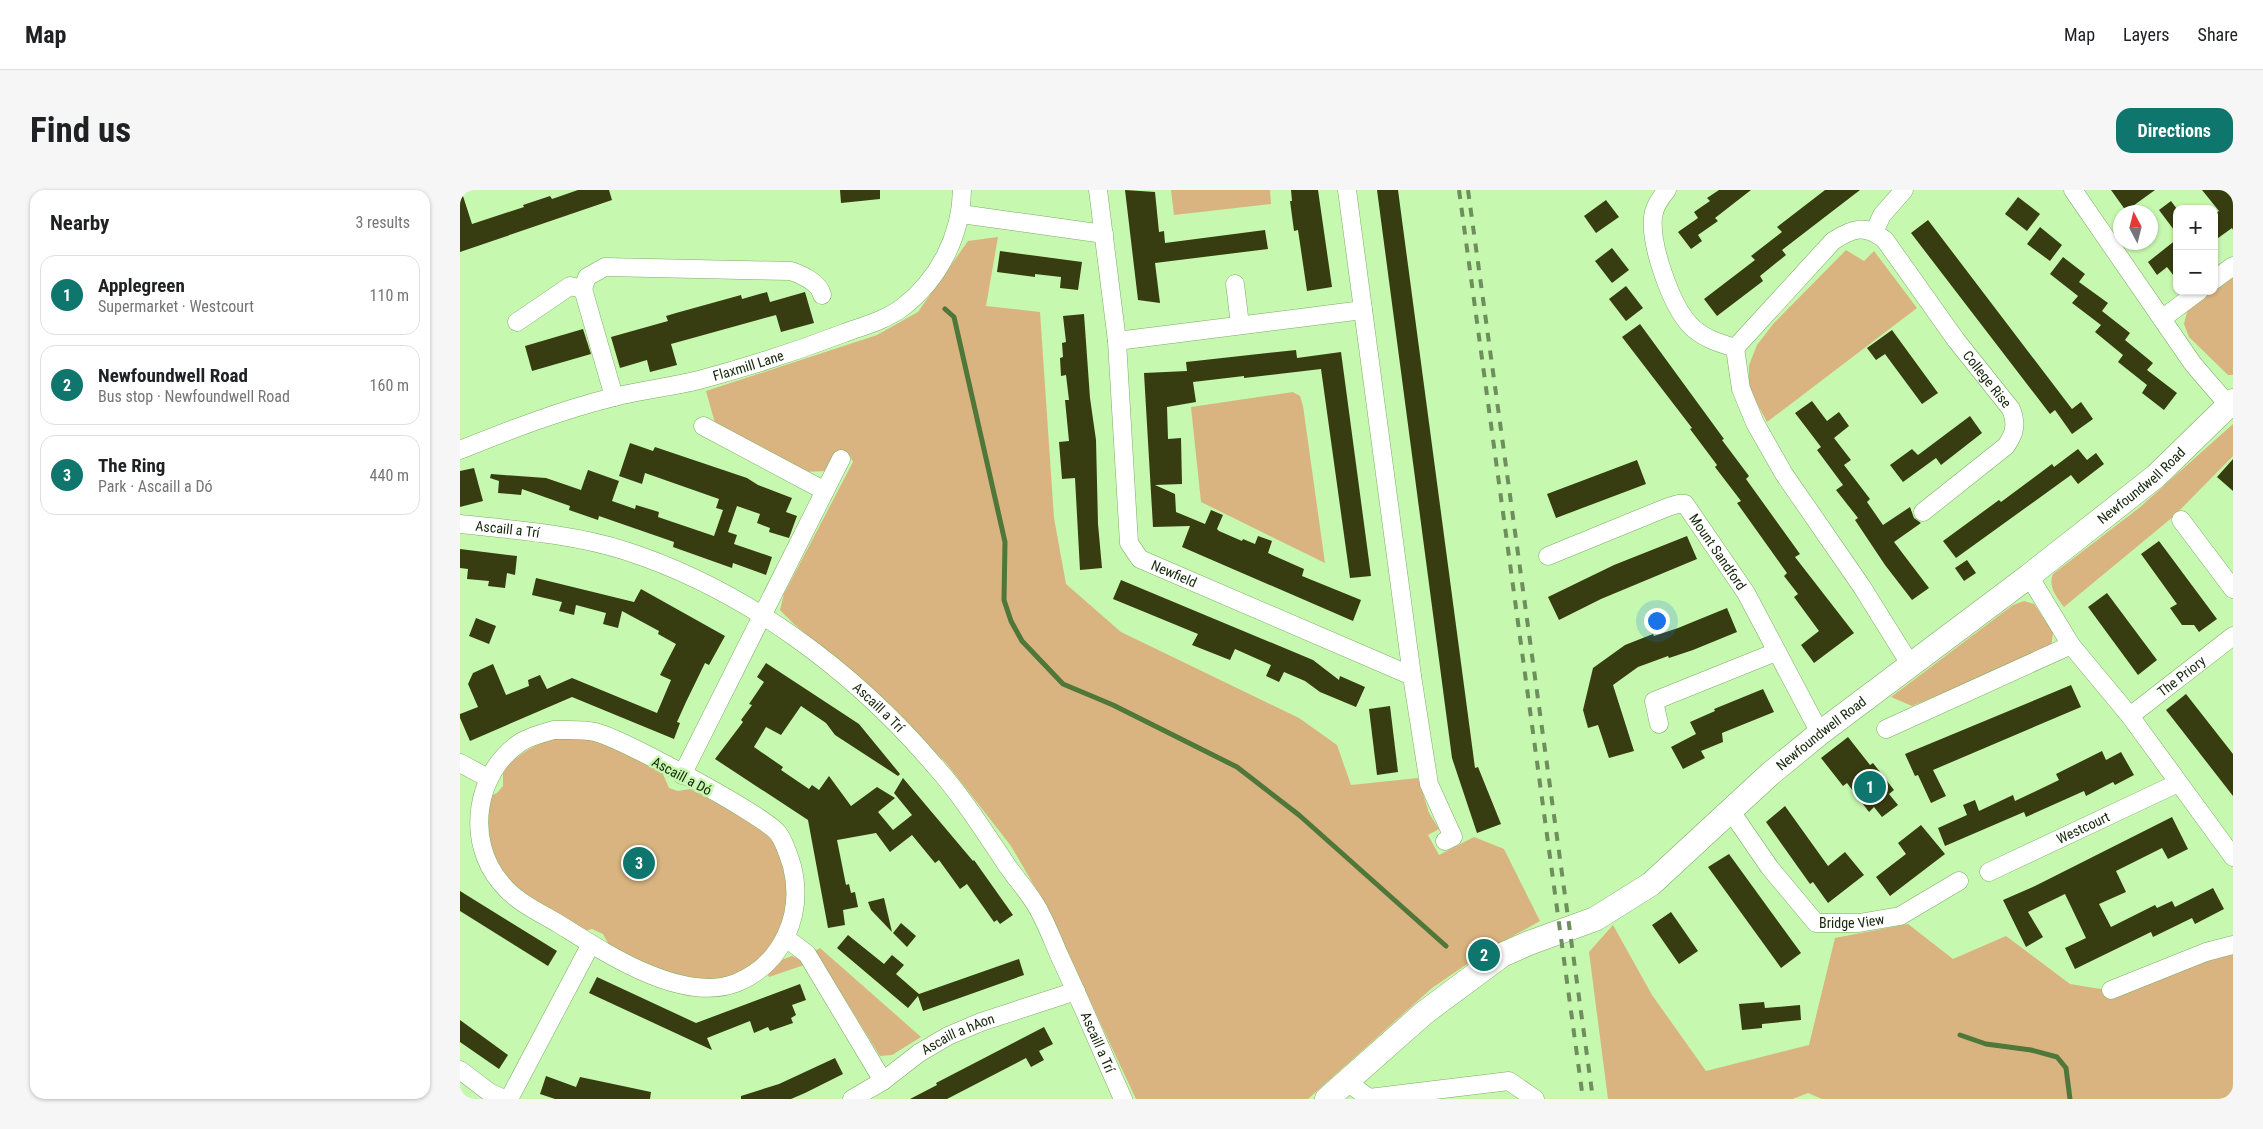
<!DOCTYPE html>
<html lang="en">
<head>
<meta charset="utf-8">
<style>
  :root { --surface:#fff; --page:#f6f6f6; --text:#202124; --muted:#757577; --line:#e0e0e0; --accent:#0f766e }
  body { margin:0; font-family:"Roboto Condensed",sans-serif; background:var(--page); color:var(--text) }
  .controls { position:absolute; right:15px; top:15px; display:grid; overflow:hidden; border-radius:10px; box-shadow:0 1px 4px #0004 }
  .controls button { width:45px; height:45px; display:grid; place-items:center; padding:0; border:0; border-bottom:1px solid var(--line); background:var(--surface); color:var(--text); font:25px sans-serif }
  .compass { position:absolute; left:1653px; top:15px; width:45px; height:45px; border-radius:50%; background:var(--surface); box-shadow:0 1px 4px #0004; rotate:353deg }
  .you { position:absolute; left:1196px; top:430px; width:18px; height:18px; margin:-12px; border:4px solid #fff; border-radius:50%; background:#1a73e8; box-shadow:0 0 0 8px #1a73e833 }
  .badge { display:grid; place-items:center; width:32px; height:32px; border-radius:50%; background:var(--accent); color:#fff; font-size:16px; font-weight:700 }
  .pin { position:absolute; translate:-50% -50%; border:2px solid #fff; box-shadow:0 1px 5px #0006 }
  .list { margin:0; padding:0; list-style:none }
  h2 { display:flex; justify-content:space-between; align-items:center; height:65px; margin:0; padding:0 20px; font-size:21px }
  h2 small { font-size:16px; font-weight:400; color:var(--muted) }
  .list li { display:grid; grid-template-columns:32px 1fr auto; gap:15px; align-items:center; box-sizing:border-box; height:80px; margin:0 10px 10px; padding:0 10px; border:1px solid var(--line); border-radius:15px }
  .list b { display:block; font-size:19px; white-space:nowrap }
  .list p { margin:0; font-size:16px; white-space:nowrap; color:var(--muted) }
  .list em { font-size:16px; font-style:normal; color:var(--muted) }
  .map { position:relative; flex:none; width:1773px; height:909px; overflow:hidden; border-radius:15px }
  header { display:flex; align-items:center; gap:30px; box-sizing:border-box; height:70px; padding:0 25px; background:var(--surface); border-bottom:1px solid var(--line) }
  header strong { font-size:24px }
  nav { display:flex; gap:28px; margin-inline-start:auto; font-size:18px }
  .intro { display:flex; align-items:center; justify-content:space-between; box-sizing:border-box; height:120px; padding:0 30px }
  h1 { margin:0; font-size:35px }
  .button { padding:12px 22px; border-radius:15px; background:var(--accent); color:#fff; font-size:18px; font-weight:700 }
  main { display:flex; gap:30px; padding:0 30px }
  aside { flex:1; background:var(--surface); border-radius:15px; box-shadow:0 1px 4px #0004 }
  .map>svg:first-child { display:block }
  .green { fill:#d9b480 }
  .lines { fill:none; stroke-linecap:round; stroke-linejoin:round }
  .stream { stroke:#4e7739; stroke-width:5 }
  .building { fill:#373d10 }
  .street-casing { stroke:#7eac67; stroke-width:19 }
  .secondary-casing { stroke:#7eac67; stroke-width:25 }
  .street { stroke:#fff; stroke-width:18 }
  .secondary { stroke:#fff; stroke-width:24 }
  .rail { stroke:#6e8f5d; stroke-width:4; stroke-dasharray:9 9; stroke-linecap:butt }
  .labels { text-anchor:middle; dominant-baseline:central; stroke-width:5; stroke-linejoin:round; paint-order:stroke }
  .street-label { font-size:14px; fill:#15270b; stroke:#c7f8af }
</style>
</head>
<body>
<header>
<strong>Map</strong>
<nav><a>Map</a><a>Layers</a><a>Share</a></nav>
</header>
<div class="intro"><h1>Find us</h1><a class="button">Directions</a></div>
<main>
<aside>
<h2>Nearby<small>3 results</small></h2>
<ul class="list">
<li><span class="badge">1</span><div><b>Applegreen</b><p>Supermarket · Westcourt</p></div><em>110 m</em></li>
<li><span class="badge">2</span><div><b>Newfoundwell Road</b><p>Bus stop · Newfoundwell Road</p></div><em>160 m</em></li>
<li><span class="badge">3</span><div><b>The Ring</b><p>Park · Ascaill a Dó</p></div><em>440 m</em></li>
</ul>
</aside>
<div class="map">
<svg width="1773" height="909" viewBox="0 0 1773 909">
  <rect width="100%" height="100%" fill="#c7f8af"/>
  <!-- green -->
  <g class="green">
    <path d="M711,0H810L811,14L714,25Z"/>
    <path d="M538,47L526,116L580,122L594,328L606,394L661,442L839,528L877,555L891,595L958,588L969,623L979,639L968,645L979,665L1014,647L1044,659L1080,731L1026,761L972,798L848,909H676L583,711L551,656L487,574L418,504L335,435L320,420L324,404L393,272L388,262L379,263L368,281L341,282L255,233L246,201L417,145L458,122L508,51Z"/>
    <path d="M1386,60L1404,71L1414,61L1457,118L1307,232L1289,199V175L1297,155L1314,133Z"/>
    <path d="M1773,86V185H1768L1729,147L1724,134L1728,118Z"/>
    <path d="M833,202L840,206L843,216L865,373L741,312L731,217Z"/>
    <path d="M1773,234V266L1714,326L1604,417C1596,406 1588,397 1593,384L1679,318Z"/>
    <path d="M1564,411L1574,414L1593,442L1591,458L1452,516L1431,507L1553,415Z"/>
    <path d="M109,546L145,552L203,584L209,598L218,601L230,599L266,618L301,639L315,654L322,667L329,699L322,740L304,767L276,786L243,792L198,780L149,755L143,744L132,739L124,741L67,709L36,679L27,644L28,607L37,603L43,596V580C62,561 82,549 109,546Z"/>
    <path d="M1448,734L1493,769L1546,746L1610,794L1665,803L1753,766L1773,763V909H1362L1348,903L1333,909H1148L1129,762L1153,735L1192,805L1246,881L1349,855L1375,748Z"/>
    <path d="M360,758L461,847L432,865L420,866L355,761Z"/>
    <path d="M332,766L341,770L344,775L309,787L306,781L321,770Z"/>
  </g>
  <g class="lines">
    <!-- stream -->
    <g class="stream">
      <path d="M485,119L494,127L545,352L544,410L551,431L562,451L603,494L653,515L777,577L839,625L986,756"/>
      <path d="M1500,845L1526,854L1571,860L1597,867L1606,878L1610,909"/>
    </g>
  </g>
  <!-- building -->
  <g class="building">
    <path d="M118,0H149L152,10L0,62V6H3L12,34L64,17L63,15L90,6L92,9Z"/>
    <path d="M380,0H420V9L381,13Z"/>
    <path d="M665,0L695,2L699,42L704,41L705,53L805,40L808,59L695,73L700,113L678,110Z"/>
    <path d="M831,0H858L872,97L847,101L838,40L834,41L830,11H832Z"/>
    <path d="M917,0H938L1015,578L1018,577L1041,634L1017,643L992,568Z"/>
    <path d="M1259,0H1291L1255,28L1258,31L1238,45L1242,51L1231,59L1218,42L1238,28L1234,22L1250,11L1247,8Z"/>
    <path d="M1365,0H1400L1322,60L1326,65L1300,86L1303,91L1257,126L1244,109L1295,70L1291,66L1322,42L1317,37Z"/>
    <path d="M1651,0H1695L1666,21Z"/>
    <path d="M1742,0H1773V40L1772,38L1754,51V24L1759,21Z"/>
    <path d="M1558,7L1580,24L1567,41L1545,24Z"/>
    <path d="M1146,10L1159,27L1136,43L1124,26Z"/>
    <path d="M1711,11L1717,19V44L1699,20Z"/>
    <path d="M1468,30L1612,219L1621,212L1633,229L1612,244L1595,220L1590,224L1451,43Z"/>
    <path d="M1580,37L1602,55L1590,71L1567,54Z"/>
    <path d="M1717,49V90L1707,77L1697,85L1688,72Z"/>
    <path d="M1152,58L1169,80L1152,93L1135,71Z"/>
    <path d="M540,61L622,72L618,100L600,98L601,87L575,84V87L537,82Z"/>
    <path d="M1603,67L1625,84L1619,92L1648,113L1642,121L1670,143L1665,150L1693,173L1687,180L1717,203L1704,220L1682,203L1687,195L1658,172L1663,165L1635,142L1641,135L1612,113L1618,106L1590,84Z"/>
    <path d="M1166,96L1183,118L1166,131L1149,109Z"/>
    <path d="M307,102L310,112L345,102L354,133L321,142L316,125L211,154L217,175L190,182L187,170L160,178L151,147L208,131L206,126L216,123L281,105L282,109Z"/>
    <path d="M624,124L630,208L636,250L638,334L642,378L620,380L615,288L602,289L599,252L609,251L605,210H609L606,185L601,186L600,168L603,167L602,153L606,152L603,126Z"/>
    <path d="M1180,134L1264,249L1262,250L1289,286L1286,289L1340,364L1335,367L1394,443L1354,473L1341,455L1359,441L1334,407L1338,404L1324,386L1327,383L1277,313L1281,311L1255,277L1257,275L1230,239L1232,238L1162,147Z"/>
    <path d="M123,139L131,164L72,181L65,156Z"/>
    <path d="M1432,140L1478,203L1462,214L1425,164L1416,170L1407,158Z"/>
    <path d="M836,160L837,168L881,162L911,386L890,388L861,179L784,188V186L733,192L736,212L707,217L708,249L721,248L722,294L695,295L715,304L716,322L745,334L751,320L763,325L757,339L759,341L782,351L783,349L795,354L798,346L812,351L808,363L844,379L842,386L901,410L893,431L722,357L730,336L693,337L684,183L727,181L726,172Z"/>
    <path d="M1352,211L1367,231L1379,222L1389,236L1374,248L1391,270L1384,275L1410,309L1407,312L1423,335L1450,317L1454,328L1461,333L1434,352L1469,398L1452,410L1425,375L1395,330L1398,328L1376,300L1383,295L1357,260L1361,257L1335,223Z"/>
    <path d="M1510,226L1522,243L1481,275L1476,268L1443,292L1430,275L1452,259L1458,265Z"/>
    <path d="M170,253L193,261L195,257L287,288L298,295L332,308L326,322L337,326L329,348L309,342L310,338L297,333L300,324L277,316L268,342L277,345L274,354L312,367L306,385L273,373L272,378L213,357L214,352L139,326L138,330L109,320L110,316L62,299L61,305L38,303L39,291L30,288L31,284L86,288L121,300L128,280L159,291L152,311L175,319L176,315L199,322L198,327L254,346L263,320L256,318L259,309L185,283L182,294L159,286Z"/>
    <path d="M1618,259L1627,270L1636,263L1644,274L1618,294L1611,285L1496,368L1483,351L1539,310L1541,312L1592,274L1594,277Z"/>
    <path d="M1773,269V301L1757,287Z"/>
    <path d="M1177,270L1186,294L1096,328L1087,304Z"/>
    <path d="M14,278L23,311L0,317V281Z"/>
    <path d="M1227,346L1237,369L1141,409L1099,430L1088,407L1154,375Z"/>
    <path d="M1699,351L1757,429L1739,442L1734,435H1722L1710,418L1717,414L1681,364Z"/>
    <path d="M0,359L57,366L55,385L47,383L45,398L28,396L29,391L7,389L8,379L0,378Z"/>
    <path d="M1507,370L1516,383L1504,391L1495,378Z"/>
    <path d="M76,388L174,412L181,399L265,446L249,475L245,473L226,512L217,532L220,533L214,549L112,507L10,551L0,528V524L18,517L8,494L13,483L33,474L46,505L69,496L68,490L80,485L87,499L112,488L197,523L211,490L200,485L216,454L198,444L199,441L162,421L158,438L143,434L146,423L116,415L114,425L99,421L102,412L72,405Z"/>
    <path d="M661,390L853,470L879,490L880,486L905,497L896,517L860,502L845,491L824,482L819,492L806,486L811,475L775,459L770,470L732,455L738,444L653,409Z"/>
    <path d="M1647,403L1697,470L1678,485L1628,417Z"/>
    <path d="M1267,418L1277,442L1233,460L1209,468L1208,466L1178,477L1153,495L1174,561L1149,568L1138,535L1128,538L1123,520L1133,478L1165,455L1193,444L1194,446L1218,438Z"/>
    <path d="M16,428L36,436L29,454L9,446Z"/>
    <path d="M306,473L399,534L440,584L438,586L375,545L366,533L341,516L321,545L306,537L294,557L323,577L321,580L349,599L352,595L359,600L369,586L391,616L417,597L435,608L418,622L433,640L452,625L434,603L443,588L513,671L514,670L553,725L540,734L537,730L534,732L507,694L500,699L479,670L475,673L452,645L430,662L416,643L377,650L386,695L389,694L391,703L395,702L398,717L383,720L385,735L368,738L348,630L255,569L283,532L281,530L292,515L289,514L304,492L297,487Z"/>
    <path d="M1611,495L1621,517L1473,580L1486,606L1471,613L1458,585L1455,586L1445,564Z"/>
    <path d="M1303,499L1314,522L1262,543L1263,552L1241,561L1245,568L1223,579L1211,557L1236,544L1230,532L1255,521L1254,519Z"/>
    <path d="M1726,504L1773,564V606L1706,520Z"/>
    <path d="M930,516L938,582L917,585L909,519Z"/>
    <path d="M1388,547L1410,575L1413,573L1434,600L1429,604L1438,615L1422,627L1414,617L1409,622L1387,593L1383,596L1361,568Z"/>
    <path d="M1642,561L1646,570L1661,562L1674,585L1655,595L1653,592L1626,606L1624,601L1566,627L1564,622L1485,656L1478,638L1507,625L1503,615L1515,610L1519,621L1553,605L1555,611L1599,590L1596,584Z"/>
    <path d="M1325,616L1368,676L1385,662L1404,685L1368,713L1353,692L1350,694L1306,632Z"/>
    <path d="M1712,627L1728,659L1708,669L1702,658L1656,681L1666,702L1639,714L1651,737L1695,715L1697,718L1712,711L1715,717L1753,698L1764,719L1735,734L1732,728L1693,747L1691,742L1615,779L1605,758L1626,748L1605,704L1568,722L1583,747L1566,757L1543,710L1575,696Z"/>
    <path d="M1461,635L1485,664L1430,706L1416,687L1446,664L1438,653Z"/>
    <path d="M1269,664L1341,763L1321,778L1248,677Z"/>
    <path d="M0,701L97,761L88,776L0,721Z"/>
    <path d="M424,708L432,742L411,720L408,712Z"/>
    <path d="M1211,722L1238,761L1219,774L1192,735Z"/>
    <path d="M441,733L456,746L447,757L433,743Z"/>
    <path d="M388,745L424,774L432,765L444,775L436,784L459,804L559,769L564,785L463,821L458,806L448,818L377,758Z"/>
    <path d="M137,787L236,833L340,794L346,810L332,815L336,825L331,828L333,833L310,841L308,837L294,843L290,831L247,848L252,860L129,803Z"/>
    <path d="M1304,812L1305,818L1340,815L1341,830L1302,834V838L1282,840L1279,814Z"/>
    <path d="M0,830L48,865L39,879L0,852Z"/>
    <path d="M584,837L593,854L579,861L584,870L571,877L566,868L487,909H450L477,895L476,893Z"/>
    <path d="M375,868L383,884L345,903L331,909H281V906L319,894Z"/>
    <path d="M86,886L116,897L120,887L191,902L190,909H95L80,904Z"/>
  </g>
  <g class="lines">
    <!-- street casing -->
    <g class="street-casing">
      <g id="street">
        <path id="s1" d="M638,0L657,151L669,353L680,369L952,486"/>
        <path d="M887,0L952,486L969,594L993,647L985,651"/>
        <path d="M1207,0C1201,7 1194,17 1193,27C1190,55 1211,115 1230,135C1242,148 1259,153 1275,158"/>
        <path d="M1613,0L1733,174L1769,216"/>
        <path d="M501,24L644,44"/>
        <path d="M1414,42L1422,25L1444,0"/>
        <path d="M1754,90L1773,76"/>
        <path d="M775,94L780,135"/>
        <path d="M123,99L154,207"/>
        <path d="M1703,128L1739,101"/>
        <path d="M57,132L110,96L123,99L127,87L145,77L331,81C342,85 359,92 362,105"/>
        <path d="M657,151L903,120"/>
        <path id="s2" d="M1275,158L1373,51C1393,38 1405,34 1425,50L1496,150L1551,219C1557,234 1555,243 1546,256L1463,322"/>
        <path d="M1275,158L1281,199L1295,233L1324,284L1402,397L1450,474"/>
        <path d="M243,236L365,301"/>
        <path id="s3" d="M0,260C50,240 101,220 154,207C182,200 211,197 239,190C288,177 337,161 384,143C403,136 426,130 443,117C479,89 501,46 502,0"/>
        <path d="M1721,330L1773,399"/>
        <path id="s4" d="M0,334C55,340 113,344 166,361C286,400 394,481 475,576C501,605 522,638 544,671C553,685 565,698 574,712C585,729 592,749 600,767C622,814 642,862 663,909"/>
        <path id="s5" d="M1088,366L1208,317L1218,314H1225L1286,403L1360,543"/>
        <path d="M1569,386L1611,455L1670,526L1773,667"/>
        <path id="s6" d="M1670,526L1773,446"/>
        <path d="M1199,534L1194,511L1316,462"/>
        <path d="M1426,539L1611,455"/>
        <path d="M94,540C108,540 122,539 135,542C161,548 302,624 318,643C324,651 329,666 332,676C344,724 323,774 276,793C221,814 144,762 99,734C79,722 56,712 41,693C5,651 15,582 61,552C71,546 83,543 94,540Z"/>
        <path d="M0,573L28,588"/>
        <path d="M222,585L381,269"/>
        <path id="s7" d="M1270,620L1310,678L1356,733H1399L1440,726L1499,691"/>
        <path id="s8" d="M1529,682L1718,593"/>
        <path d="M326,748L347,764L423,891"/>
        <path d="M1651,800L1746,762L1773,755"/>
        <path d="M0,880L29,902L44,909"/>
        <path d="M887,892L909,908L1049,891L1075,909"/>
        <path d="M49,909L131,754"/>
        <path id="s9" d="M392,909L423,891L459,863L488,846L521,832L616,801"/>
      </g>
    </g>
    <!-- secondary casing -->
    <g class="secondary-casing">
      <g id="secondary">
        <path id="s10" d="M867,909L964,823L1042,765L1069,753L1135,729L1191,694L1310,584L1360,543L1569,386L1696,286L1773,211"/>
      </g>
    </g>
    <!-- street -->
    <use href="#street" class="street"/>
    <!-- secondary -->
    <use href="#secondary" class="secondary"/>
    <!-- rail -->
    <g class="rail">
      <path d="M999,0L1123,909"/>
      <path d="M1008,0L1133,909"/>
    </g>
  </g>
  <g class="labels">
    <!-- street labels -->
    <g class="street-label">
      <text stroke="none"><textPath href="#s3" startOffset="301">Flaxmill Lane</textPath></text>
      <text stroke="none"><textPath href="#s2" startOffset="375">College Rise</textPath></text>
      <text stroke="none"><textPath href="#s10" startOffset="1025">Newfoundwell Road</textPath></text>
      <text stroke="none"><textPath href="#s4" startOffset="48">Ascaill a Trí</textPath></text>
      <text stroke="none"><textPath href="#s5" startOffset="205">Mount Sandford</textPath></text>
      <text stroke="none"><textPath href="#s1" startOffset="411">Newfield</textPath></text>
      <text stroke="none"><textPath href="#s6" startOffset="65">The Priory</textPath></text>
      <text stroke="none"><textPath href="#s4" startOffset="468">Ascaill a Trí</textPath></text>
      <text stroke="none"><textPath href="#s10" startOffset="620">Newfoundwell Road</textPath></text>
      <text transform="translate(222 586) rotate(28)">Ascaill a Dó</text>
      <text stroke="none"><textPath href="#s8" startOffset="104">Westcourt</textPath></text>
      <text stroke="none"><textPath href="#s7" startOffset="178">Bridge View</textPath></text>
      <text stroke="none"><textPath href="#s9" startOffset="125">Ascaill a hAon</textPath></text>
      <text stroke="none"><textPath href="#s4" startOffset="872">Ascaill a Trí</textPath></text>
    </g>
  </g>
</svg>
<div class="controls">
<button>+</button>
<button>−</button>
</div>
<svg class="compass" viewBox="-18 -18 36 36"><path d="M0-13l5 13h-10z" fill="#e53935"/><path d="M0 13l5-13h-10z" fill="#757577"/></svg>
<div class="you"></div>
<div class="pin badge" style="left:1410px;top:597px">1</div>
<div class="pin badge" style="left:1024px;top:765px">2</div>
<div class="pin badge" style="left:179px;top:673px">3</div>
</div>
</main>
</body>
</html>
